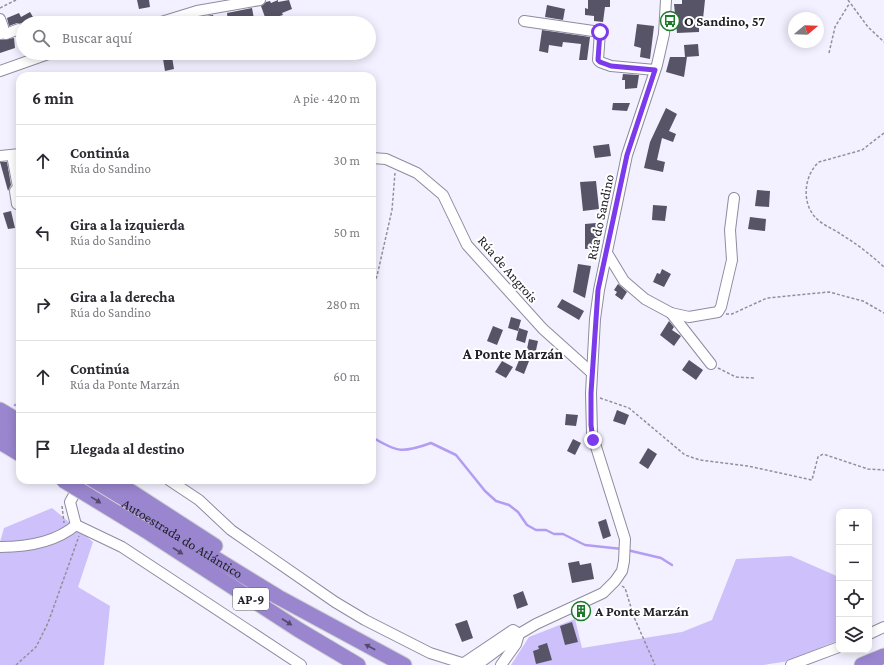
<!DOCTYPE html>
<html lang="es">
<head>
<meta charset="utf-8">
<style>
  :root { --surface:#fff; --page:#f2f2f3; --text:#2b2b33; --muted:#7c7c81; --line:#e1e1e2 }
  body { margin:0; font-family:"Crimson Pro",serif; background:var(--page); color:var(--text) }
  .controls { position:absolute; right:12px; bottom:12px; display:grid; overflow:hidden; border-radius:8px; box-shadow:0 2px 10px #0003 }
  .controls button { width:36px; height:36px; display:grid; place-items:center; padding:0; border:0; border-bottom:1px solid var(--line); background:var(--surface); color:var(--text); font:20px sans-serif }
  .compass { position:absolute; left:788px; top:12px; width:36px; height:36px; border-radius:50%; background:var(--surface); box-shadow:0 2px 10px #0003; rotate:71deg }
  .stop { position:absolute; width:12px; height:12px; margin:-9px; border:3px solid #7c3aed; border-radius:50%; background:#fff }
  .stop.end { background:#7c3aed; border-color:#fff; box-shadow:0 1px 4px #0008 }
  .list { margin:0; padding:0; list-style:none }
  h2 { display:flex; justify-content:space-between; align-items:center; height:52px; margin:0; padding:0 16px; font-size:17px }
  h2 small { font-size:13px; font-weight:400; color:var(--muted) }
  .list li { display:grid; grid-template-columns:26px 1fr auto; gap:12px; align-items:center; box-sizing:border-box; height:72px; padding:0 16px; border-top:1px solid var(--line) }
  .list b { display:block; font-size:15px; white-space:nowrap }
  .list p { margin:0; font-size:13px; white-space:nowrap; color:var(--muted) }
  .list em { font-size:13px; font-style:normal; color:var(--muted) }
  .icon { flex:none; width:22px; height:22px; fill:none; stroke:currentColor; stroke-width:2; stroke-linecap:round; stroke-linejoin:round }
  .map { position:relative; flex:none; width:884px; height:665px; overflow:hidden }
  .search { position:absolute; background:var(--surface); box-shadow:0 2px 10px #0003; left:16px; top:16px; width:360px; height:44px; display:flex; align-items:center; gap:10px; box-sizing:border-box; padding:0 14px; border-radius:22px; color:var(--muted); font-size:15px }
  .panel { position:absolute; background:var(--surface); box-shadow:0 2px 10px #0003; left:16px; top:72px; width:360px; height:412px; border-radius:12px }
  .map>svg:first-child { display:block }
  .green { fill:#cec0fa }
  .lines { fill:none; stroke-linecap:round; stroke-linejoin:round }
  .stream { stroke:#b39df2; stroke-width:2.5 }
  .building { fill:#585467 }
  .minor-casing { stroke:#8f8ba0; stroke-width:12 }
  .highway-casing { stroke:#d3d3d4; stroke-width:17 }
  .path { stroke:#918f9a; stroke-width:1.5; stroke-dasharray:3 2; stroke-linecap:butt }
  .minor { stroke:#fff; stroke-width:10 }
  .highway { stroke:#9986ce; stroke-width:15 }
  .highway-bridge-casing { stroke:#d3d3d4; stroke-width:17; stroke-linecap:butt }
  .highway-bridge { stroke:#9986ce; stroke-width:15 }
  .oneway { fill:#52496b }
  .route { stroke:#7c3aed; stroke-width:5 }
  .labels { text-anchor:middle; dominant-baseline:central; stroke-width:4; stroke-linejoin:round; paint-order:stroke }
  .shield { fill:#fff; stroke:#646469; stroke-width:1 }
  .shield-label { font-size:13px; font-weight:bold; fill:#222129 }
  .poi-label { font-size:14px; font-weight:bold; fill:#222129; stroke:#fff; text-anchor:start }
  .street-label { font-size:14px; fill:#222129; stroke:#fff }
  .neighbourhood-label { font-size:15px; font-weight:bold; fill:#222129; stroke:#fff }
</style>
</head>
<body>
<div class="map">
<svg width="884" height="665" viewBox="0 0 884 665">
  <rect width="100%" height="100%" fill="#f3f1ff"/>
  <!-- green -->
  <g class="green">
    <path d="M52,508L93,542L78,587L110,606L104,665H0V542L4,528Z"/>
    <path d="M791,556L839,577V640L789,661L763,665H511L529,637L575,619L582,648L682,632L712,620L736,559Z"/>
  </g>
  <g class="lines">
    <!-- stream -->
    <g class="stream">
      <path d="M15,405H20"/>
      <path d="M372,437C398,453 403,453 431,443L456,455L485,491L496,501L509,505L518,512L527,525L536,530H546L554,534H563L585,545L622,549"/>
      <path d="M627,550L661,558L672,565"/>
    </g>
  </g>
  <!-- building -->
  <g class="building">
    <path d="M137,0H149L150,7L139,9Z"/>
    <path d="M278,0V2L289,0L292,9L282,13L283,15L266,20L261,6L266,2L270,1L271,3Z"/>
    <path d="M588,0H610V7H605L603,22L594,21V16L585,15V8L588,9Z"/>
    <path d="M682,0H705L703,19H699V32L677,33L674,4H682Z"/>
    <path d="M547,5L565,9L563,20L545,17Z"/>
    <path d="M252,8L254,19L240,20V23H228L227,13Z"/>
    <path d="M30,12L33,17L25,23H17L9,26L7,18L19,13L21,17Z"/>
    <path d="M213,15L215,23H200L199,17Z"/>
    <path d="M637,24L654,26L650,59L640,57L641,48L634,46Z"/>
    <path d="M542,30L590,37L587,60H579L581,44L563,42L562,47L549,45L548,53L539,51Z"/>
    <path d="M14,38L15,48L0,53V40Z"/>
    <path d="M698,44L699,56L685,57L684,45Z"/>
    <path d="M172,57L174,69L165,71L163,59Z"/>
    <path d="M670,57H687L684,77L666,72Z"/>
    <path d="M623,74L639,75L637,88L625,89V80H622Z"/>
    <path d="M613,103H630L627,111L612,110Z"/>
    <path d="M666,108L677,114L669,131L676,134L673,142L662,138L657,160L665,162L663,172L644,168L650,142Z"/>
    <path d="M609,144L611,156L595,158L593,146Z"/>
    <path d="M0,162H7L11,185L8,191Z"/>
    <path d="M596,181L599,209L583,211L580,182Z"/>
    <path d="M757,190L770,191L769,207L755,206Z"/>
    <path d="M653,205L667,206L665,221L652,220Z"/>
    <path d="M11,211L15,228L8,229L3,213Z"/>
    <path d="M750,217L766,219L765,231L748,229Z"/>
    <path d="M596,223L597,237H599L597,248L585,249V224Z"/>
    <path d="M578,264L591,266L585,298L573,292Z"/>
    <path d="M662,269L671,274L664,287L653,282L657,273L660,274Z"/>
    <path d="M618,284L627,292L622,300L615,295L617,292L614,290Z"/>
    <path d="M562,299L584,311L579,320L557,307Z"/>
    <path d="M511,317L521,320L518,331L508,328Z"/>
    <path d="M669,321L674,327L672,330L681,336L674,346L660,335Z"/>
    <path d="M493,326L503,330L497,345L487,341Z"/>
    <path d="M519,328L528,331L525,343L516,340Z"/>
    <path d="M529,339L538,341L535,355L526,354Z"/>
    <path d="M520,358L529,361L524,374L515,370Z"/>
    <path d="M689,360L703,370L696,380L682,370Z"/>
    <path d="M502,361L513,367L506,378L495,372Z"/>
    <path d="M617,410L629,415L625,425L613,421Z"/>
    <path d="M566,414L578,415L576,426L565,425Z"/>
    <path d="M573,439L581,443L575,455L567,451Z"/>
    <path d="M648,448L657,454L648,469L639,463Z"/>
    <path d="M606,519L611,536L603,539L598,522Z"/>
    <path d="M579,561L580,565L591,563L594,579L572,583L568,563Z"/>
    <path d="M523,591L528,605L517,609L513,595Z"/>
    <path d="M467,620L473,638L462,642L455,624Z"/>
    <path d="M572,622L578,642L565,645L560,626Z"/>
    <path d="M547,643L552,660L536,664L533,651L539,649L538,646Z"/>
  </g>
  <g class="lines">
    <!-- minor casing -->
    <g class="minor-casing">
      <g id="minor">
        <path d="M0,19L3,27L0,34"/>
        <path d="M524,21L600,32L598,60L600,62L611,66L655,70"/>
        <path d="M158,23L197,11L260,0"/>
        <path d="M1,33L6,34L19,29"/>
        <path d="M0,71L51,53"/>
        <path d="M12,155L18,187L15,191L17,204"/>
        <path d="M0,156L20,154"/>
        <path d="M372,158L386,159L417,173L443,195L467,245L543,329L592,373"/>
        <path d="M607,253L624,281L645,299L671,313L689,317L718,312L721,307L732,260L730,230L734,198"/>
        <path d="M671,313L711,364"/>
        <path d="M169,480L199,500L231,530L335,602L365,620L430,653L468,665"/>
        <path d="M80,484L70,502L76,525L122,547L301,665"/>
        <path d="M0,547C26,547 56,542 76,525"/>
        <path d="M869,634L884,627"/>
        <path d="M464,663L513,630L519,634"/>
        <path d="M477,665L519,634L536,624L603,593L615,581L622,571L624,561L625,539L592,434L591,393L595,319L599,290L627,155L657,65L664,34L666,0"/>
        <path d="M501,665L516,644L519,634"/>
        <path d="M791,665L839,647"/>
      </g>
    </g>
    <!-- highway casing -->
    <g class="highway-casing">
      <g id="highway">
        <path d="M0,410L20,422"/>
        <path d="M0,426L20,439"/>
        <path d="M0,442L20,454"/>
        <path id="s1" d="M88,480L278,597L404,665"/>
        <path d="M113,480L215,546"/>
        <path d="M145,530L299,630L358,665"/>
        <path d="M862,665L884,656"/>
      </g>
    </g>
    <!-- path -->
    <g class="path">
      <path d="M848,0L868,27L884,42"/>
      <path d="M0,8L16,0"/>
      <path d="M829,53L835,27L849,4"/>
      <path d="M884,133L862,150L819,162C804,175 801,203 816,218C822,225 834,229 842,235C857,244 871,255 884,267"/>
      <path d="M372,288L377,276L392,210L395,173"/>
      <path d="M726,314H732L767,298L829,292L863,301L884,313"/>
      <path d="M718,368L736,377L755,378"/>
      <path d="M600,398L629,408L685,455L700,460L748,466L812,480L818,457L823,454L868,469L884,470"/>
      <path d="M62,506L64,523"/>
      <path d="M622,586L625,588L634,617L655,665"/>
      <path d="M16,665L36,647L48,623L79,536"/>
    </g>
    <!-- minor -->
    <use href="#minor" class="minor"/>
    <!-- highway -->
    <use href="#highway" class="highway"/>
    <!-- highway-bridge casing -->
    <g class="highway-bridge-casing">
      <path id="highway-bridge" d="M63,480L145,530"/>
    </g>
    <!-- highway-bridge -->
    <use href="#highway-bridge" class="highway-bridge"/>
  </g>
  <!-- one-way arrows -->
  <defs><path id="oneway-solid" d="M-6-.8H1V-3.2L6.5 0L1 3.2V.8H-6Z"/></defs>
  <g class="oneway">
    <use href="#oneway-solid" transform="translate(96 500) rotate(32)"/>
    <use href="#oneway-solid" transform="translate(178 551) rotate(33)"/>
    <use href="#oneway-solid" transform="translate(287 622) rotate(33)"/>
    <use href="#oneway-solid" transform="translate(370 647) rotate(-152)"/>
  </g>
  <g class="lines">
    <!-- route -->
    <path class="route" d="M593,440L591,425V393L598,290L627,155L655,70L611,66L600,62L598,60L600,32"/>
  </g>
  <!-- icons -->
  <defs>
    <g id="bus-ring" transform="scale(1)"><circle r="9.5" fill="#fff" stroke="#1e7b2b" stroke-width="1.5"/><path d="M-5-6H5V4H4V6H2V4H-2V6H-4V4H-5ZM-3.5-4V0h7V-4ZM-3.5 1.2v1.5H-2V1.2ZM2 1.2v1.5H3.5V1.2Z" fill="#1e7b2b"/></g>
    <g id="building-ring" transform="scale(1)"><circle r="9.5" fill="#fff" stroke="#1e7b2b" stroke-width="1.5"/><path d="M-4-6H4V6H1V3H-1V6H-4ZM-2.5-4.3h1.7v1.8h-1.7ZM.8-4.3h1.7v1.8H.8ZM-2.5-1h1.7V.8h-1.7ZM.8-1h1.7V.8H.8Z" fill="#1e7b2b"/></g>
  </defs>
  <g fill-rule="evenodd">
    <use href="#bus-ring" x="670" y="21"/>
    <use href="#building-ring" x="581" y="611"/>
  </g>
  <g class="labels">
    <!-- shield labels -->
    <rect class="shield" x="233" y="588" width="36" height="22" rx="3"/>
    <g class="shield-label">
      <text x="251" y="599">AP-9</text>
    </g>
    <!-- poi labels -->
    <g class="poi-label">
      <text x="684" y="21">O Sandino, 57</text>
      <text x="595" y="611">A Ponte Marzán</text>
    </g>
    <!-- street labels -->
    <g class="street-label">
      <text transform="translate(600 217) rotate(-78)">Rúa do Sandino</text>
      <text transform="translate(508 269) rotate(49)">Rúa de Angrois</text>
      <text stroke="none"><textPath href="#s1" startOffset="111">Autoestrada do Atlántico</textPath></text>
    </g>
    <!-- neighbourhood labels -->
    <g class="neighbourhood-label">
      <text x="513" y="354">A Ponte Marzán</text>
    </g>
  </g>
</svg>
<div class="controls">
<button>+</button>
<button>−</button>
<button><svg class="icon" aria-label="locate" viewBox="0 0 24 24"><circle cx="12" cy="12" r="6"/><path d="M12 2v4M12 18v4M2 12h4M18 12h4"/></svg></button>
<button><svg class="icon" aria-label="layers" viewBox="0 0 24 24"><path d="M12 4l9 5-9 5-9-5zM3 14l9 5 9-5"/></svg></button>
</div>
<svg class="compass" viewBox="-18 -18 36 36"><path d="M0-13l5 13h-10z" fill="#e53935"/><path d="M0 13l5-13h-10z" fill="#7c7c81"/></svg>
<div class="stop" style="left:600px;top:32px"></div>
<div class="stop end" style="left:593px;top:440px"></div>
<div class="search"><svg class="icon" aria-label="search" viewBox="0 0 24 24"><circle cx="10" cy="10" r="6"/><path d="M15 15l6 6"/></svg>Buscar aquí</div>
<section class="panel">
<h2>6 min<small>A pie · 420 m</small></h2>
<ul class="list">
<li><svg class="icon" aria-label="ahead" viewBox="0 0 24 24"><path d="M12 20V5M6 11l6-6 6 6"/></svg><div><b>Continúa</b><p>Rúa do Sandino</p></div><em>30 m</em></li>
<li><svg class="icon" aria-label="left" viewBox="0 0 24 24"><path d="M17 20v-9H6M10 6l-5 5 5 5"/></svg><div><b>Gira a la izquierda</b><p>Rúa do Sandino</p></div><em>50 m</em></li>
<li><svg class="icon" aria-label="right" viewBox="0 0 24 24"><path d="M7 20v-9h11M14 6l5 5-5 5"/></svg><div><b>Gira a la derecha</b><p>Rúa do Sandino</p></div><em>280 m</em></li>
<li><svg class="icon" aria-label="ahead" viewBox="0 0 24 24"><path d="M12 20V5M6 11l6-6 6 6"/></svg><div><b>Continúa</b><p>Rúa da Ponte Marzán</p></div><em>60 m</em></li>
<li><svg class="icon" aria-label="arrive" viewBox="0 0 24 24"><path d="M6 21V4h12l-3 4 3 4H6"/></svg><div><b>Llegada al destino</b></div></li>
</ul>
</section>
</div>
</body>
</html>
